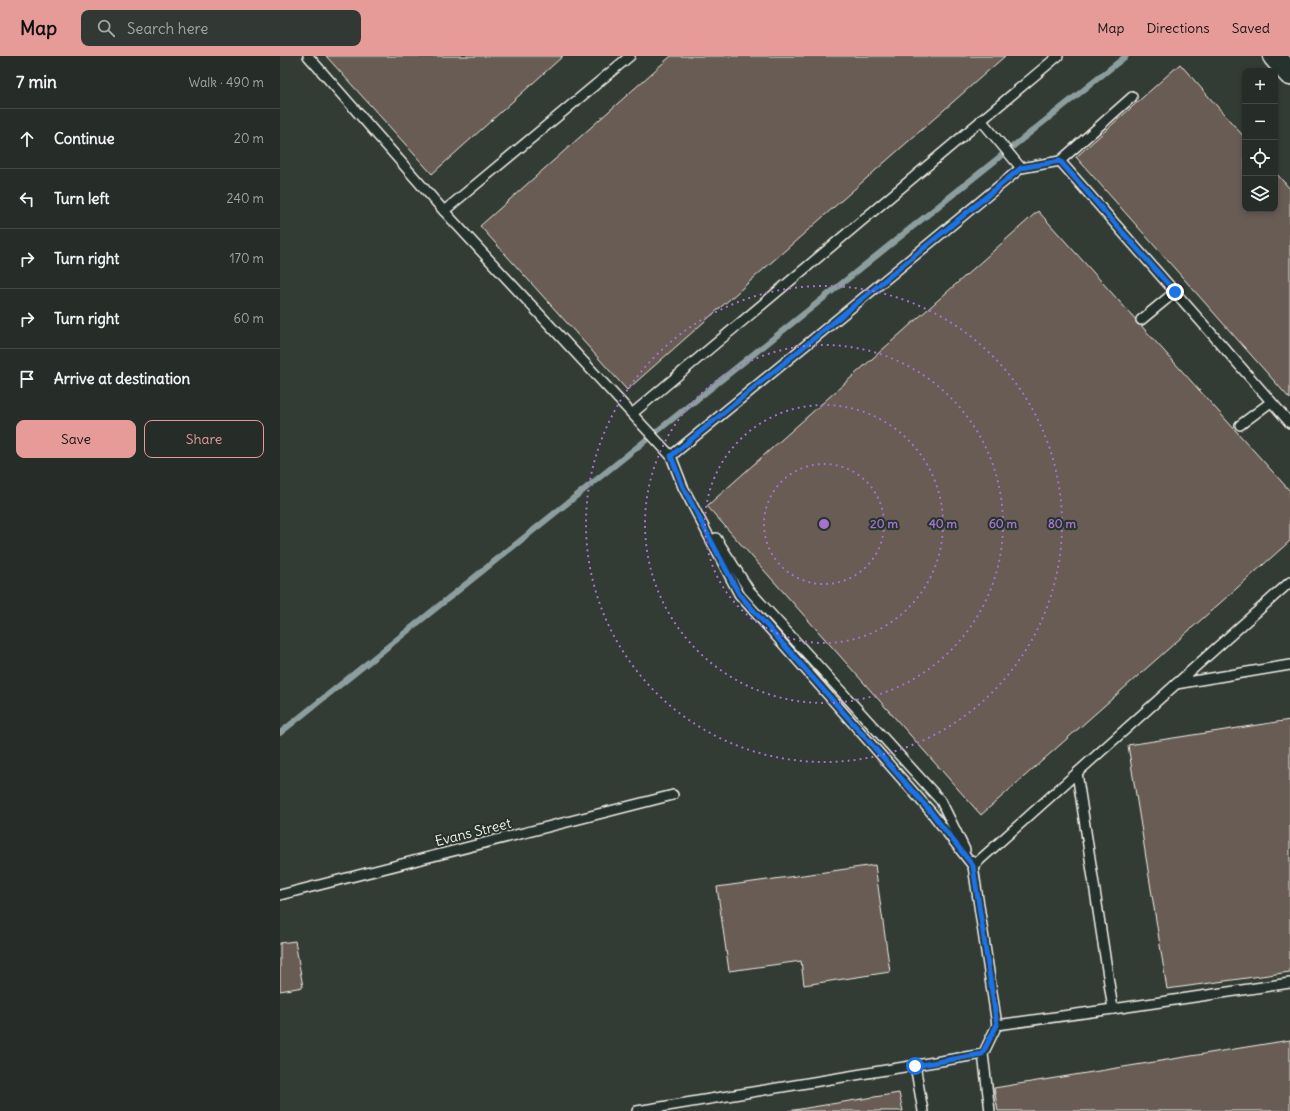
<!DOCTYPE html>
<html lang="en">
<head>
<meta charset="utf-8">
<style>
  :root { --surface:#262c28; --page:#323834; --text:#f1f3f6; --muted:#a4a7a8; --line:#424845; --accent:#e69b98 }
  body { margin:0; font-family:Delius,sans-serif; background:var(--page); color:var(--text) }
  .controls { position:absolute; right:12px; top:12px; display:grid; overflow:hidden; border-radius:8px; box-shadow:0 2px 6px #0003 }
  .controls button { width:36px; height:36px; display:grid; place-items:center; padding:0; border:0; border-bottom:1px solid var(--line); background:var(--surface); color:var(--text); font:20px sans-serif }
  .stop { position:absolute; width:12px; height:12px; margin:-9px; border:3px solid #1a73e8; border-radius:50%; background:#fff }
  .stop.end { background:#1a73e8; border-color:#fff; box-shadow:0 1px 4px #0008 }
  .list { margin:0; padding:0; list-style:none }
  h2 { display:flex; justify-content:space-between; align-items:center; height:52px; margin:0; padding:0 16px; font-size:17px }
  h2 small { font-size:13px; font-weight:400; color:var(--muted) }
  .list li { display:grid; grid-template-columns:26px 1fr auto; gap:12px; align-items:center; box-sizing:border-box; height:60px; padding:0 16px; border-top:1px solid var(--line) }
  .list b { display:block; font-size:15px; white-space:nowrap }
  .list em { font-size:13px; font-style:normal; color:var(--muted) }
  .actions { display:flex; gap:8px; padding:12px 16px }
  .actions a { flex:1; padding:9px 0; border:1px solid var(--accent); border-radius:8px; text-align:center; font-size:14px; color:var(--accent) }
  .actions .main { background:var(--accent); color:#111 }
  .icon { flex:none; width:22px; height:22px; fill:none; stroke:currentColor; stroke-width:2; stroke-linecap:round; stroke-linejoin:round }
  .map { position:relative; flex:none; width:1010px; height:1055px; overflow:hidden }
  header { display:flex; align-items:center; gap:24px; box-sizing:border-box; height:56px; padding:0 20px; background:var(--accent); color:#111 }
  header strong { font-size:19px }
  nav { display:flex; gap:22px; margin-inline-start:auto; font-size:14px }
  .search { width:280px; height:36px; background:var(--page); display:flex; align-items:center; gap:10px; box-sizing:border-box; padding:0 14px; border-radius:8px; color:var(--muted); font-size:15px }
  main { display:flex }
  aside { flex:1; background:var(--surface) }
  .map>svg:first-child { display:block }
  .lines { fill:none; stroke-linecap:round; stroke-linejoin:round }
  .stream { stroke:#8d9e9f; stroke-width:6 }
  .building { fill:#685c54; stroke:#f4f1e8 }
  .lane-casing { stroke:#f4f1e8; stroke-width:12 }
  .secondary-casing { stroke:#f4f1e8; stroke-width:25 }
  .lane { stroke:#26332d; stroke-width:9 }
  .secondary { stroke:#26332d; stroke-width:22 }
  .route { stroke:#1a73e8; stroke-width:5 }
  .ring { fill:none; stroke:#a571cd; stroke-width:2; stroke-dasharray:2 4 }
  .labels { text-anchor:middle; dominant-baseline:central; stroke-width:4; stroke-linejoin:round; paint-order:stroke }
  .street-label { font-size:14px; fill:#f4f1e8; stroke:#26332d }
  .centre { fill:#a571cd; stroke:#26332d; stroke-width:2 }
  .ring-label { font-size:12px; text-anchor:middle; font-weight:bold; fill:#a571cd; stroke:#26332d; stroke-width:4; stroke-linejoin:round; paint-order:stroke }
</style>
</head>
<body>
<header>
<strong>Map</strong>
<div class="search"><svg class="icon" aria-label="search" viewBox="0 0 24 24"><circle cx="10" cy="10" r="6"/><path d="M15 15l6 6"/></svg>Search here</div>
<nav><a>Map</a><a>Directions</a><a>Saved</a></nav>
</header>
<main>
<aside>
<h2>7 min<small>Walk · 490 m</small></h2>
<ul class="list">
<li><svg class="icon" aria-label="ahead" viewBox="0 0 24 24"><path d="M12 20V5M6 11l6-6 6 6"/></svg><div><b>Continue</b></div><em>20 m</em></li>
<li><svg class="icon" aria-label="left" viewBox="0 0 24 24"><path d="M17 20v-9H6M10 6l-5 5 5 5"/></svg><div><b>Turn left</b></div><em>240 m</em></li>
<li><svg class="icon" aria-label="right" viewBox="0 0 24 24"><path d="M7 20v-9h11M14 6l5 5-5 5"/></svg><div><b>Turn right</b></div><em>170 m</em></li>
<li><svg class="icon" aria-label="right" viewBox="0 0 24 24"><path d="M7 20v-9h11M14 6l5 5-5 5"/></svg><div><b>Turn right</b></div><em>60 m</em></li>
<li><svg class="icon" aria-label="arrive" viewBox="0 0 24 24"><path d="M6 21V4h12l-3 4 3 4H6"/></svg><div><b>Arrive at destination</b></div></li>
</ul>
<div class="actions"><a class="main">Save</a><a>Share</a></div>
</aside>
<div class="map">
<svg width="1010" height="1055" viewBox="0 0 1010 1055">
  <rect width="100%" height="100%" fill="#333b35"/>
  <filter id="ink" filterUnits="userSpaceOnUse"><feTurbulence type="fractalNoise" baseFrequency=".025" numOctaves="2"/><feDisplacementMap in="SourceGraphic" scale="8" xChannelSelector="R" yChannelSelector="G"/><feConvolveMatrix kernelMatrix="1 2 1 2 8 2 1 2 1" color-interpolation-filters="sRGB"/></filter>
  <g filter="url(#ink)">
    <g class="lines">
      <!-- stream -->
      <path class="stream" d="M0,677L846,0"/>
    </g>
    <!-- building -->
    <g class="building">
      <path d="M46,0H283L152,118Z"/>
      <path d="M391,0H725L347,334L200,170Z"/>
      <path d="M900,8L965,82V153H995V116L1010,133V343L796,101Z"/>
      <path d="M758,155L1010,435V485L701,759L427,450Z"/>
      <path d="M1010,664V916L887,933L848,689Z"/>
      <path d="M595,809L610,916L524,929L521,905L449,915L437,831Z"/>
      <path d="M15,885L23,931L0,935V887Z"/>
      <path d="M1010,984V1055H718L714,1032Z"/>
      <path d="M619,1037L623,1055H508Z"/>
    </g>
    <g class="lines">
      <!-- lane casing -->
      <g class="lane-casing">
        <g id="lane">
          <path d="M28,0L164,155"/>
          <path d="M350,0L164,155L391,400L403,431L459,538L651,756L693,810"/>
          <path d="M701,64L741,112"/>
          <path d="M780,105L852,41"/>
          <path d="M861,264L895,236"/>
          <path d="M353,357L778,0"/>
          <path d="M960,369L991,346"/>
          <path d="M391,400L741,112L780,105L1010,367"/>
          <path d="M436,482L469,534L661,745L685,794"/>
          <path d="M896,628L1010,609"/>
          <path d="M797,717L833,953L1010,927"/>
          <path d="M691,805L693,810L717,969L833,953"/>
          <path d="M693,810L1010,526"/>
          <path d="M0,839L393,739"/>
          <path d="M703,998L710,1055"/>
          <path d="M635,1009L643,1055"/>
          <path d="M357,1055L703,998L717,969"/>
        </g>
      </g>
      <!-- secondary casing -->
      <g class="secondary-casing">
        <path id="secondary" d="M994,0L1010,18"/>
      </g>
      <!-- lane -->
      <use href="#lane" class="lane"/>
      <!-- secondary -->
      <use href="#secondary" class="secondary"/>
    </g>
  </g>
  <g class="lines" filter="url(#ink)">
    <!-- route -->
    <path class="route" d="M635,1010L702,998L717,969L693,810L651,756L459,538L403,431L391,400L741,112L780,105L895,236"/>
  </g>
  <!-- distance rings -->
  <g class="ring">
    <circle cx="544" cy="468" r="60"/>
    <circle cx="544" cy="468" r="119"/>
    <circle cx="544" cy="468" r="179"/>
    <circle cx="544" cy="468" r="238"/>
  </g>
  <g class="labels">
    <!-- street labels -->
    <g class="street-label">
      <text transform="translate(193 776) rotate(-14)">Evans Street</text>
    </g>
  </g>
  <circle cx="544" cy="468" r="6" class="centre"/>
  <g class="ring-label">
    <text x="604" y="472">20 m</text>
    <text x="663" y="472">40 m</text>
    <text x="723" y="472">60 m</text>
    <text x="782" y="472">80 m</text>
  </g>
</svg>
<div class="controls">
<button>+</button>
<button>−</button>
<button><svg class="icon" aria-label="locate" viewBox="0 0 24 24"><circle cx="12" cy="12" r="6"/><path d="M12 2v4M12 18v4M2 12h4M18 12h4"/></svg></button>
<button><svg class="icon" aria-label="layers" viewBox="0 0 24 24"><path d="M12 4l9 5-9 5-9-5zM3 14l9 5 9-5"/></svg></button>
</div>
<div class="stop" style="left:635px;top:1010px"></div>
<div class="stop end" style="left:895px;top:236px"></div>
</div>
</main>
</body>
</html>
